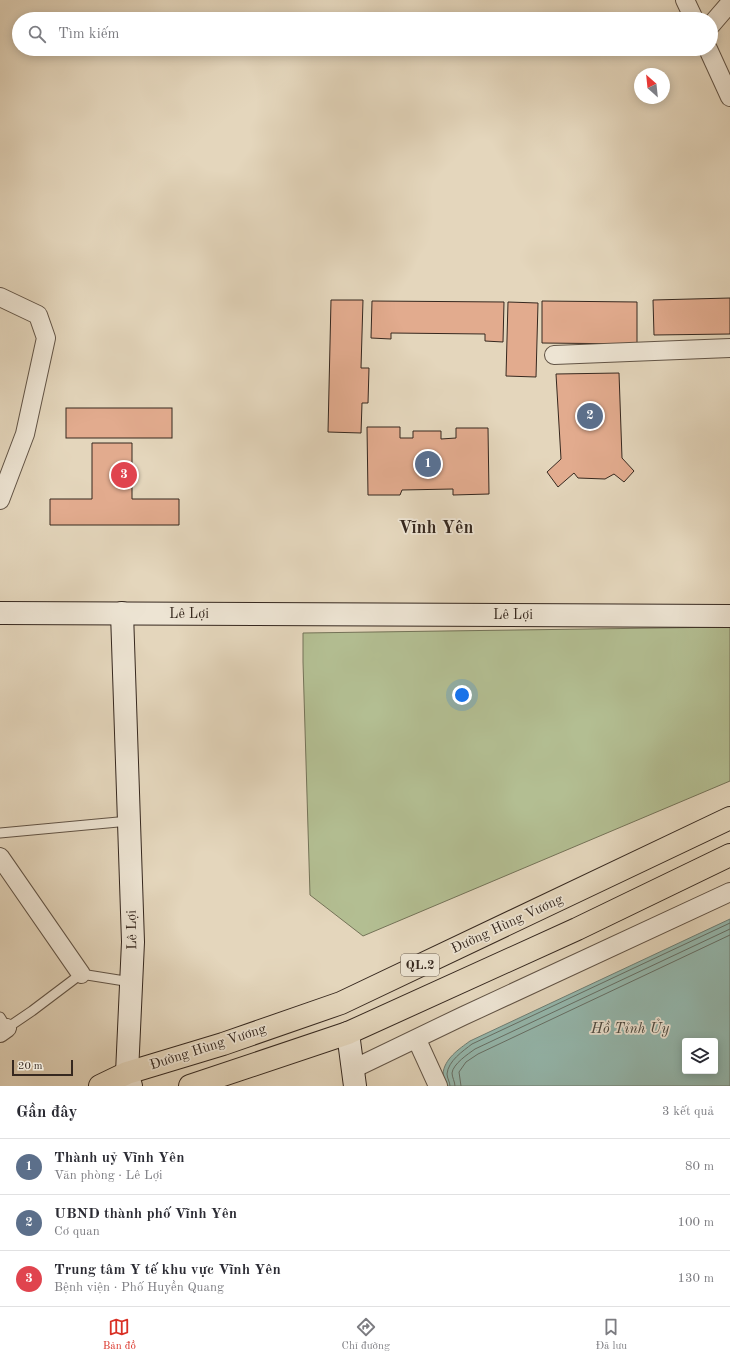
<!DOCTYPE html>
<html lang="vi">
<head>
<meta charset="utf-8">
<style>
  :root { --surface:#fff; --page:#f2f2f3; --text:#2b2b33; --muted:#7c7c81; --line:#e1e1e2; --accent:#d93025 }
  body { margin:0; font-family:"Old Standard TT",serif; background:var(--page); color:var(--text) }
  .controls { position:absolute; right:12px; bottom:12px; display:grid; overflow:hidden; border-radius:4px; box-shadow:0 2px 10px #0003 }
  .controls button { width:36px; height:36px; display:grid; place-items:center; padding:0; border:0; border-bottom:1px solid var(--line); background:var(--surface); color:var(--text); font:20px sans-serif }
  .compass { position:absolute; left:634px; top:68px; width:36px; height:36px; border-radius:50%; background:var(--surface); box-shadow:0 2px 10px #0003; rotate:333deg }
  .scale { position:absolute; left:12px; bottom:10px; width:61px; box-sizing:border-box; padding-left:4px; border:2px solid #36281f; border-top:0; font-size:11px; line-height:14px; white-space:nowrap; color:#36281f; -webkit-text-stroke:3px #ede4d3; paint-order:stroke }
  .you { position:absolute; left:462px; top:695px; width:14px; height:14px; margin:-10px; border:3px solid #fff; border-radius:50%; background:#1a73e8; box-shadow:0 0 0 6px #1a73e833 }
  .badge { display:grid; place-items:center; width:26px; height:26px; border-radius:50%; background:var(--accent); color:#fff; font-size:13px; font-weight:700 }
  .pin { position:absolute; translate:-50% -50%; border:2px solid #fff; box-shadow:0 1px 4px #0006 }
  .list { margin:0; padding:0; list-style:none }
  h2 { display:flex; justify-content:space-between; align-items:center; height:52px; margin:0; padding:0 16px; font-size:17px }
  h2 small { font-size:13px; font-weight:400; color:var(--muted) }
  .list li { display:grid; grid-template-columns:26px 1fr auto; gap:12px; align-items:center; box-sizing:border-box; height:56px; padding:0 16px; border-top:1px solid var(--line) }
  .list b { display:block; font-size:15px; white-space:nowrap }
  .list p { margin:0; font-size:13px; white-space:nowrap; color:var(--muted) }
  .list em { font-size:13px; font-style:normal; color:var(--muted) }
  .icon { flex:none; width:22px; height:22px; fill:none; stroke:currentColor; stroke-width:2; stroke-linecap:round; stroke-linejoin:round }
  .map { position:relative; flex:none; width:730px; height:1086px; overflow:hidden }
  .search { position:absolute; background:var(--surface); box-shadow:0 2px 10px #0003; left:12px; right:12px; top:12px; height:44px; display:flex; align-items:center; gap:10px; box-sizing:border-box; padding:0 14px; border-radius:22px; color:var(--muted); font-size:15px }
  .sheet { height:220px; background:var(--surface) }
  nav { display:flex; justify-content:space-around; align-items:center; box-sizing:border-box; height:56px; border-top:1px solid var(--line); background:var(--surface); font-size:11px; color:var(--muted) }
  nav a { display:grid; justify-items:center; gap:2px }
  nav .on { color:var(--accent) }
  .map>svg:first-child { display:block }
  .green { fill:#b3be92; stroke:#747358 }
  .water { fill:#95b9af; stroke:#6f7f75; fill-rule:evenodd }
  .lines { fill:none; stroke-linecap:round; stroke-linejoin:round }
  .shore { stroke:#667067; stroke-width:1 }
  .building { fill:#e2ab8e; stroke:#36281f }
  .lane-casing { stroke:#625446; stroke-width:11 }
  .street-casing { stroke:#625446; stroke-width:20 }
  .secondary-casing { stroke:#36281f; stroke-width:24 }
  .primary-casing { stroke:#36281f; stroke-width:24 }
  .lane { stroke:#ede4d3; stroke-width:9 }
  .street { stroke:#ede4d3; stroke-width:18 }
  .secondary { stroke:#ede4d3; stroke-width:22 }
  .primary { stroke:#e4d6bc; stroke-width:22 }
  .labels { text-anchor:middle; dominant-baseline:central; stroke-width:3.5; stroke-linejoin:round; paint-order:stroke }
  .shield { fill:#ede4d3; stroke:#6d6055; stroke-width:1 }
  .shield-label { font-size:13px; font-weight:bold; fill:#36281f }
  .street-label { font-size:14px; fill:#36281f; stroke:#ede4d3 }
  .water-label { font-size:15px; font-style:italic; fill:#4e4c43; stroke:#ede4d3 }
  .district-label { font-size:18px; font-weight:bold; fill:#36281f; stroke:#ede4d3 }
</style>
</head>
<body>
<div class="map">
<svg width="730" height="1086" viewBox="0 0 730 1086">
  <rect width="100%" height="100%" fill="#e4d6bc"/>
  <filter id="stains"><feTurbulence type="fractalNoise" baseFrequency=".005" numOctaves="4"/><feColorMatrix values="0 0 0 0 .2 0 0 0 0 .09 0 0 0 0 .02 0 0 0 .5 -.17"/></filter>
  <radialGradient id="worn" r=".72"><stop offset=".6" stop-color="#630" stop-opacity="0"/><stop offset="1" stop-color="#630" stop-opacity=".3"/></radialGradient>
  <!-- green -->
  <path class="green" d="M730,627V781L363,936L310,895L303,662V633Z"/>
  <!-- water -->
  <path class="water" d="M730,919V1086H447C446,1082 443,1078 443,1074C444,1059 459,1049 470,1041ZM685,1041H715V1071H685Z"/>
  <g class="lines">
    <!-- shore -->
    <g class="shore">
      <path d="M450,1086C450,1082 447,1078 447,1074C448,1061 463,1051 472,1044L730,923"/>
      <path d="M455,1086C455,1082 452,1077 452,1073C453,1064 468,1054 475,1049L730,929"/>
      <path d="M461,1086L459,1072L466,1062L478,1054L730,935"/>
    </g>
  </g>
  <!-- building -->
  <g class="building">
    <path d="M730,298V334L654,335L653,300Z"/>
    <path d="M331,300H363L361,368H369L368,403H362L361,433L328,432Z"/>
    <path d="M372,301L504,302L503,342L485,341V334L391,333V339L371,338Z"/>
    <path d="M542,301L637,302V344L542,343Z"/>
    <path d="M508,302L538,303L536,377L506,376Z"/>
    <path d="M619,373L622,458L634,471L624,482L614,474L605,479L578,478L574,473L558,487L547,472L561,459L556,374Z"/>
    <rect x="66" y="408" width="106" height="30"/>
    <path d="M367,427H400V438H413V431H441V439L456,438V428H488L489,494L453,495V489L402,490L400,495H368Z"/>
    <path d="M92,443H132V499H179V525H50V499H92Z"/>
  </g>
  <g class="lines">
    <!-- lane casing -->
    <g class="lane-casing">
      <g id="lane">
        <path d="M0,833L129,821"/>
        <path d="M0,1017L7,1028L32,1011L81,974L131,982"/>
      </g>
    </g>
    <!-- street casing -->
    <g class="street-casing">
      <g id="street">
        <path d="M685,0L694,19"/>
        <path d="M711,25L730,3"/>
        <path d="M708,49L730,97"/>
        <path d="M0,297L38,315L46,338L25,434L0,500"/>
        <path d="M554,355L730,348"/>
        <path d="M0,857L81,974"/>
        <path d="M0,1033L7,1028"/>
        <path d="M417,1040L438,1086"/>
        <path d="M353,1069L463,1016L730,892"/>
      </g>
    </g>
    <!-- secondary casing -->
    <g class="secondary-casing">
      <g id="secondary">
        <path d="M0,613L730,616"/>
        <path d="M122,613L133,942L127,1073L131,1086"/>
        <path d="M348,1033L355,1086"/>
      </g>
    </g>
    <!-- primary casing -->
    <g class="primary-casing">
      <g id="primary">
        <path d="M100,1086L127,1073L223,1044L341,1003L730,818"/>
        <path d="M190,1086L348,1033L577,929L730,855"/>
      </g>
    </g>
    <!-- lane -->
    <use href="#lane" class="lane"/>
    <!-- street -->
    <use href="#street" class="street"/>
    <!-- secondary -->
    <use href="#secondary" class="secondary"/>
    <!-- primary -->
    <use href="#primary" class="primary"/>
  </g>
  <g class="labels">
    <!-- shield labels -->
    <rect class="shield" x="401" y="954" width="38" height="22" rx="3"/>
    <g class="shield-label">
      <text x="420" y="965">QL.2</text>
    </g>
    <!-- street labels -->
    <g class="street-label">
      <text x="189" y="614">Lê Lợi</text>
      <text x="513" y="615">Lê Lợi</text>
      <text transform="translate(507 924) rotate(-25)">Đường Hùng Vương</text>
      <text transform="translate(132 930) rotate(-91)">Lê Lợi</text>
      <text transform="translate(208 1047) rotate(-18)">Đường Hùng Vương</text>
    </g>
    <!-- water labels -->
    <g class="water-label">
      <text x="630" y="1029">Hồ Tỉnh Ủy</text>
    </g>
    <!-- district labels -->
    <g class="district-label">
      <text x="436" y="528">Vĩnh Yên</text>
    </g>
  </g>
  <rect width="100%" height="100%" filter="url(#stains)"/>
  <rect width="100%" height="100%" fill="url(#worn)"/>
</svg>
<div class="controls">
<button><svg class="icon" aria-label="layers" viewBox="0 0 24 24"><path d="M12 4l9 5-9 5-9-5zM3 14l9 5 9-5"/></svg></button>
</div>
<svg class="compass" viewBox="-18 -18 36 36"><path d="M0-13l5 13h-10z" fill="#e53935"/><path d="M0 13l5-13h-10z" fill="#7c7c81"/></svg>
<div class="scale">20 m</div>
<div class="you"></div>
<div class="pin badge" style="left:428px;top:464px;background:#5c6f8a">1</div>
<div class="pin badge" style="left:590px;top:416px;background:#5c6f8a">2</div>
<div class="pin badge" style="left:124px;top:475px;background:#e0444e">3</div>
<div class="search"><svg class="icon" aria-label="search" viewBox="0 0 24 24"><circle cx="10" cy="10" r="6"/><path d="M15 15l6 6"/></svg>Tìm kiếm</div>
</div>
<section class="sheet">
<h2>Gần đây<small>3 kết quả</small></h2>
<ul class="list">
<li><span class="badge" style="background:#5c6f8a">1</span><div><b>Thành uỷ Vĩnh Yên</b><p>Văn phòng · Lê Lợi</p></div><em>80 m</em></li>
<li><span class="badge" style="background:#5c6f8a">2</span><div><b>UBND thành phố Vĩnh Yên</b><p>Cơ quan</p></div><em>100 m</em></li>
<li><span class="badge" style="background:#e0444e">3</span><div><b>Trung tâm Y tế khu vực Vĩnh Yên</b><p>Bệnh viện · Phố Huyền Quang</p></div><em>130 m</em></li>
</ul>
</section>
<nav>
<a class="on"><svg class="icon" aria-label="map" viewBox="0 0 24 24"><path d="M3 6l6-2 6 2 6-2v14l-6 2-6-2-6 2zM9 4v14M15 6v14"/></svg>Bản đồ</a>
<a><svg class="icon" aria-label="directions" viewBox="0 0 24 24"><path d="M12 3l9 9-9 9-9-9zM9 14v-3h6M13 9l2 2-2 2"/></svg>Chỉ đường</a>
<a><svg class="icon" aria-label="saved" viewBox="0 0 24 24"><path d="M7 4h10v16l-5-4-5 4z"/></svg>Đã lưu</a>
</nav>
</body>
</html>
